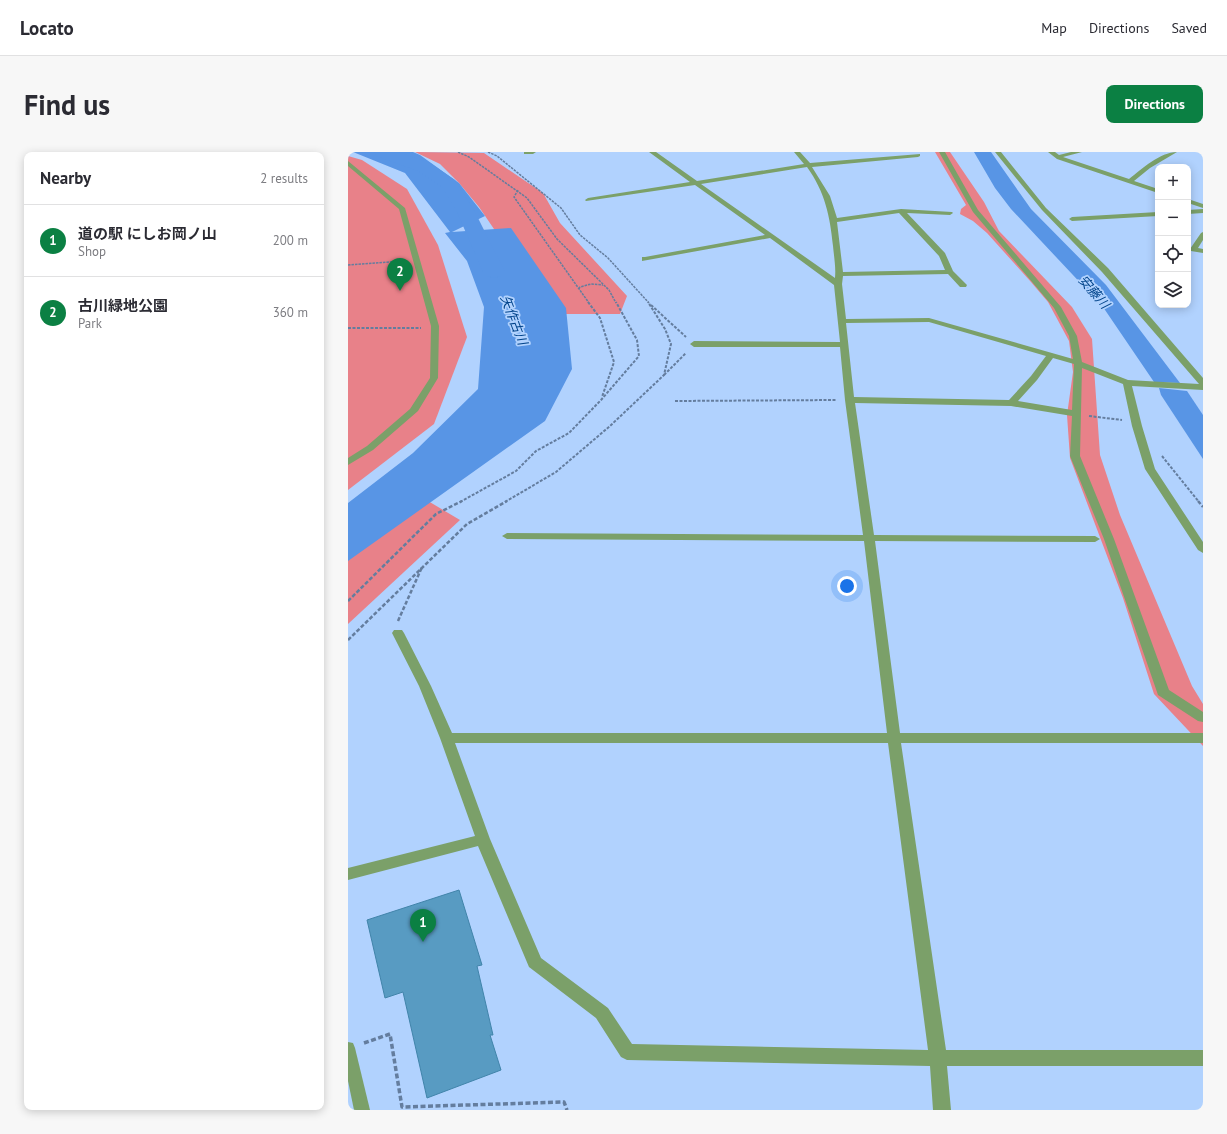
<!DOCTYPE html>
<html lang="en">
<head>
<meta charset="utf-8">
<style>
  :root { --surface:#fff; --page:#f7f7f7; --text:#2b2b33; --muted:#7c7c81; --line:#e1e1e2; --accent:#0b8043 }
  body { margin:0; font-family:"PT Sans","Noto Sans JP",sans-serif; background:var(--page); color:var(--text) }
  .controls { position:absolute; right:12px; top:12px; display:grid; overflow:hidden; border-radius:8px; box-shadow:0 2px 10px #0003 }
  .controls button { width:36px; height:36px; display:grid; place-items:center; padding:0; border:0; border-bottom:1px solid var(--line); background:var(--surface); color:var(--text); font:20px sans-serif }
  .you { position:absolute; left:499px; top:434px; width:14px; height:14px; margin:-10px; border:3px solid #fff; border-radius:50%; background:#1a73e8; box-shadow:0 0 0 6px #1a73e833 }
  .badge { display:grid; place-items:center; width:26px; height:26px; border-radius:50%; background:var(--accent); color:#fff; font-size:13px; font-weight:700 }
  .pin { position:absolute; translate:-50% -33px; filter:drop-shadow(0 1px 2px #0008) }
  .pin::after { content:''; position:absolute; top:21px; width:14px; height:12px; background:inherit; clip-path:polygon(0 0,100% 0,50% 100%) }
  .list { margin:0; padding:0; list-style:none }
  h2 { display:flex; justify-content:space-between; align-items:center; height:52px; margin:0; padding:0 16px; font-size:17px }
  h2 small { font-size:13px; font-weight:400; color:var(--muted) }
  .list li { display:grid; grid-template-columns:26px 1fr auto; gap:12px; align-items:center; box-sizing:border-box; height:72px; padding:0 16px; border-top:1px solid var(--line) }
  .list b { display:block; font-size:15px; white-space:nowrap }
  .list p { margin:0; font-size:13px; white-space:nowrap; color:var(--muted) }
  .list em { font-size:13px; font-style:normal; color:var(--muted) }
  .icon { flex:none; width:22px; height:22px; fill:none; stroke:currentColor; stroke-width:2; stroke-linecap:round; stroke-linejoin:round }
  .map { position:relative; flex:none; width:855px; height:958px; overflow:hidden; border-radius:8px }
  header { display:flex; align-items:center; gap:24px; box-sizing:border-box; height:56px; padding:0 20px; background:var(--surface); border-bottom:1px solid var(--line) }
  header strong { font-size:19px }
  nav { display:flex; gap:22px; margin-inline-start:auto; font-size:14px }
  .intro { display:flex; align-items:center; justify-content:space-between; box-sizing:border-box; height:96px; padding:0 24px }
  h1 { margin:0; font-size:28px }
  .button { padding:10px 18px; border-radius:8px; background:var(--accent); color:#fff; font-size:14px; font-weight:700 }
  main { display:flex; gap:24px; padding:0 24px }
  aside { flex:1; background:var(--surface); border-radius:8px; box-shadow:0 2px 10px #0003 }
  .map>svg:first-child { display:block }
  .green { fill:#e88189 }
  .water { fill:#5895e5 }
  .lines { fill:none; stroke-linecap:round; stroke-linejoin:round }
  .river { fill:#5895e5; fill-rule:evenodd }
  .building { fill:#589bc2; stroke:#4184aa }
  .path-far3 { stroke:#647d9e; stroke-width:1.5; stroke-dasharray:2.5 1; stroke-linecap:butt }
  .path-far2 { stroke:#647d9e; stroke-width:2; stroke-dasharray:3 1.5; stroke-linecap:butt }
  .path-far1 { stroke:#647d9e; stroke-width:2.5; stroke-dasharray:4 2; stroke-linecap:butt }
  .path { stroke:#647d9e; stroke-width:3.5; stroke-dasharray:5 2.5; stroke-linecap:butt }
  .lane { fill:#7ba069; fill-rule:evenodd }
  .street { fill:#7ba069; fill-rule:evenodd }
  .labels { text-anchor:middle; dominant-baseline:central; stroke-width:3.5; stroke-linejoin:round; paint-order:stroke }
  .far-water-label { font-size:13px; font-style:italic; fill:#02448b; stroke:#b1d2fe }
</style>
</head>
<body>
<header>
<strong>Locato</strong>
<nav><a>Map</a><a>Directions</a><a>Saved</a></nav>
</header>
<div class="intro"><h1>Find us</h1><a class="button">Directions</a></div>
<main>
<aside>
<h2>Nearby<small>2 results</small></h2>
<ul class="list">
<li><span class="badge">1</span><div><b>道の駅 にしお岡ノ山</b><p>Shop</p></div><em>200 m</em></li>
<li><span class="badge">2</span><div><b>古川緑地公園</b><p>Park</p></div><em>360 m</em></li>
</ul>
</aside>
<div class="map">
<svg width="855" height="958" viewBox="0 0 855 958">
  <rect width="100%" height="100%" fill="#b1d2fe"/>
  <!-- green -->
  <g class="green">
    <path d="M67,0L136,1L195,41L212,71L279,144L272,162H204L131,55L111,31L92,12Z"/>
    <path d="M587,0H602L636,50L651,79L724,155L744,187L752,303L772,363L844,534L855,552V594L806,542L775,446L722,306L719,263L725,220L721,189L700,150L683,130L639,81L625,69L612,62L613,57L618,53Z"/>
    <path d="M0,4L14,8L59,37L90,93L119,185L86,272L0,338Z"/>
    <path d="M80,349L112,368L0,472V398Z"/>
  </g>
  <!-- water -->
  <g class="water">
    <path d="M5,0H65L72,3L111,31L137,64L104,80L163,76L218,156L224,217L197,269L0,409V351L65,301L130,237L136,155L119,109L97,81L102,80L57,21Z"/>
    <path d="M626,0H643L683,57L758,133L832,231L806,230L755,155L663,57L647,36Z"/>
    <path d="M811,236L839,239L855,263V307L813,243Z"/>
  </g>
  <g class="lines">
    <!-- river -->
    <path class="river" d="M26,0H50L82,11L107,28L127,60L157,120L153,124L146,126L139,124L135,120L109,60L94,35L70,19L28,4Z"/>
  </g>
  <!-- building -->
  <path class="building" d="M111,738L134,813L129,814L145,883H142L153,918L79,946L55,840L37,846L19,768Z"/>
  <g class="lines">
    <!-- path-far3 -->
    <g class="path-far3">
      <path d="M110,0L121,5L179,46L209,87L261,138L268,151"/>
      <path d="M140,0L149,4L213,56L232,83L260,106L301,151"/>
      <path d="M170,38L166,45L241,151"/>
      <path d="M0,113L55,109"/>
      <path d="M231,137L232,135L243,132L255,133"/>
    </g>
    <!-- path-far2 -->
    <g class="path-far2">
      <path d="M240,150L252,166L266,210L254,245"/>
      <path d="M303,153L338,185"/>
      <path d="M0,176H73"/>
      <path d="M316,223L338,201"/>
      <path d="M327,249L488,248"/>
      <path d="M741,264L774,268"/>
      <path d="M814,304L851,350"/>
      <path d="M112,350L168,319L188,299L221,281L253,248L291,204L289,188L268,150"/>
      <path d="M157,350L208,320L262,274L316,223L323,192L317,177L300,150"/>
    </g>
    <!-- path-far1 -->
    <g class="path-far1">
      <path d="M850,349L855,355"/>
      <path d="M0,449L88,362L114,349"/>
      <path d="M50,469L74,415"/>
      <path d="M0,488L119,372L159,349"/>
    </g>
    <!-- path -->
    <path class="path" d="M16,891L42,882L54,955L216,950L219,958"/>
    <!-- lane -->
    <path class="lane" d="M0,890L5,891L7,896L22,958H6L0,929Z"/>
    <!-- street -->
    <g class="street">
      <path d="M176,0H188L185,2H176Z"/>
      <path d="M301,0H308L349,29L456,12L446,0H452L462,11L572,2V4L570,5L464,15L482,44L489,66L553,57L604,60L605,61L602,63L559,61L597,101L605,119L619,133L618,135H612L600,122L495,124L494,132L498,167L581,166L725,207L721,184L706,156L625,60L591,0H597L630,58L713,155L729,184L734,210L780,228L851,232L754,120L694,58L647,0H653L698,56L760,116L855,226V238L784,234L794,274L807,317L855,390V401L850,398L797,317L784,274L775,232L734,216L732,304L766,387L821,538L855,560V570L850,569L810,543L809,540L756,387L722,304L724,264L663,254L507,251L526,383L747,384L752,387L747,390L527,389L552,581H855V591H553L598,898H855V914H599L603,958H585L582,914L279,908L273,905L248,866L181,815L130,694L0,728V716L127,684L92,586L71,534L44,481L46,478H54L56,481L83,534L104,581H539L516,389L159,387L154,384L159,381L515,383L497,248L492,195H346L342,192L346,189L492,190L486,133L422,86L294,109V105H297L417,83L347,33L238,49L237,48L240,46L342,30ZM459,15C477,40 482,64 485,94C486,105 488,115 487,126L353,32ZM551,61L591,104L597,118L495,120L489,70ZM581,170L698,204L683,224L661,248L506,245L498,171ZM705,206L726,212L724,258L670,249L689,228ZM107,591H540L580,898L284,892L260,856L193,806L142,687Z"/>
      <path d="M700,0H707L711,3L723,0H734L715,5L781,27C794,17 812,0 829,0L802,16L786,29L810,37V41L709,7Z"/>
      <path d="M0,9L57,56L91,174L90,226L70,259L25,298L0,313V306L19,294L62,257L82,226L83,174L51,57L0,14Z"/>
      <path d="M840,47L855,52V56L840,51Z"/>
      <path d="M855,57V61L840,62V58Z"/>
      <path d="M810,60V64L724,69L721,67L724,65Z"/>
      <path d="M855,80V88L850,96L855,97V101L843,99L842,97L853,81Z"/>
    </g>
  </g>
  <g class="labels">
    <!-- far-water labels -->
    <g class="far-water-label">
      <text transform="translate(746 140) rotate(49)">安藤川</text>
      <text transform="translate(166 168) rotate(69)">矢作古川</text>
    </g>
  </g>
</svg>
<div class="controls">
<button>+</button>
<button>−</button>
<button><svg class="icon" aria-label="locate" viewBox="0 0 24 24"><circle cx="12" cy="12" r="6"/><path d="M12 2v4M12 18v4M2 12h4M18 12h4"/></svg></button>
<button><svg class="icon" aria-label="layers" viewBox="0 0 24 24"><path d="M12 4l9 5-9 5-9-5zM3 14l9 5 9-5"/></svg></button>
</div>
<div class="you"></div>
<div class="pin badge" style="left:75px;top:790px">1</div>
<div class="pin badge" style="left:52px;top:139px">2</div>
</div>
</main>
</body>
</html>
